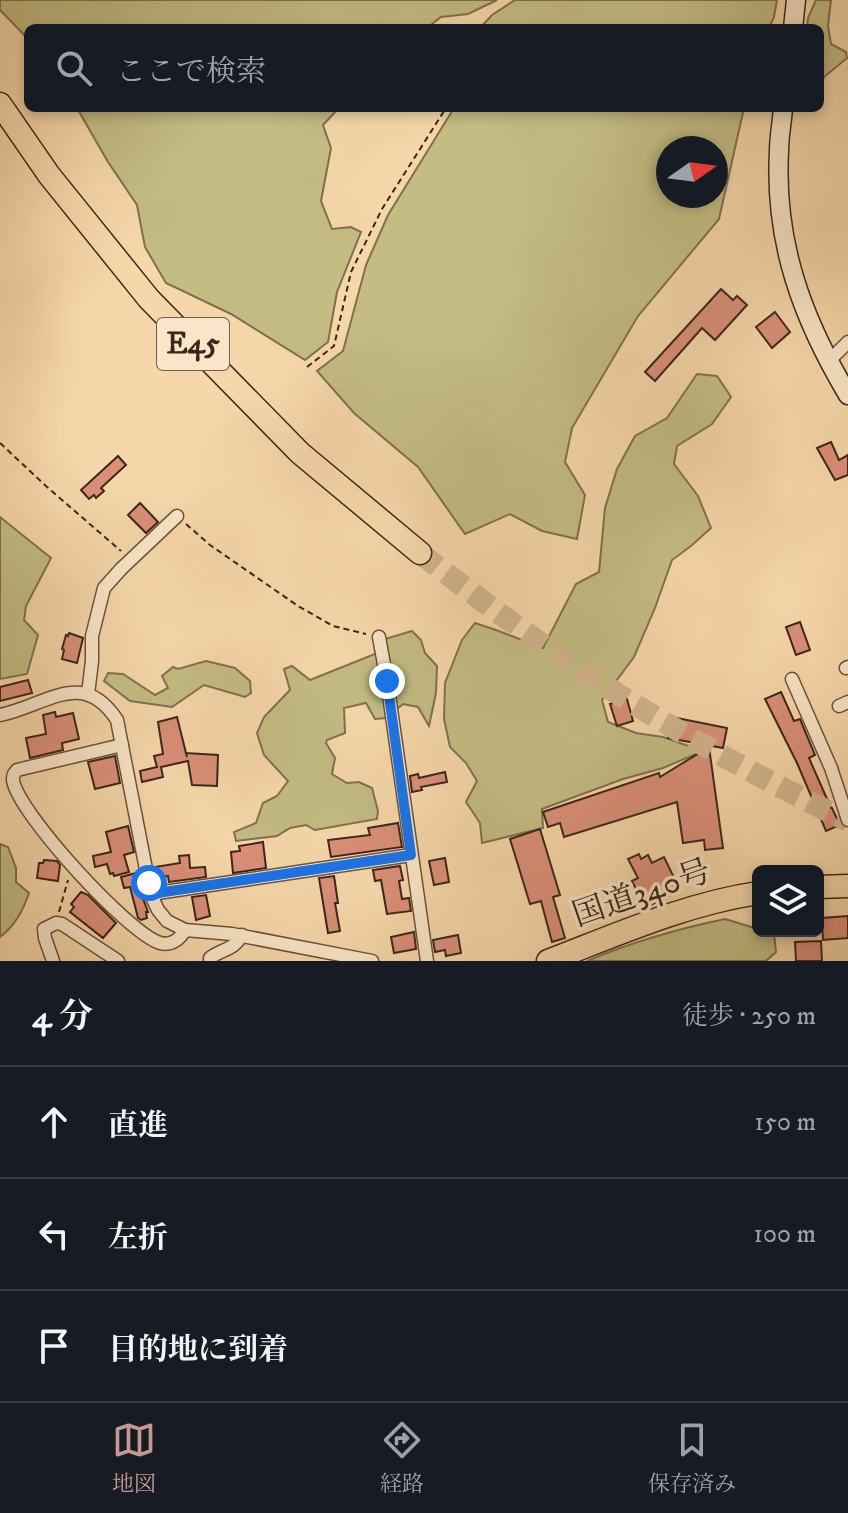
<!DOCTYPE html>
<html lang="ja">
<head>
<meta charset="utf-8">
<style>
  :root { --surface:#171b24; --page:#20242c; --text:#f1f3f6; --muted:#9ea1a6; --line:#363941; --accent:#c59692 }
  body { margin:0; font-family:"IM FELL DW Pica","Noto Serif JP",serif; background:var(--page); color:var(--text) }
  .controls { position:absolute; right:24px; bottom:24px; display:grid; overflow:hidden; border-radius:12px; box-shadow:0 4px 12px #0003 }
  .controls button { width:72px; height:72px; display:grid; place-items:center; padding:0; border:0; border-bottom:2px solid var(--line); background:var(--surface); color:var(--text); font:40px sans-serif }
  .compass { position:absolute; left:656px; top:136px; width:72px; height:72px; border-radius:50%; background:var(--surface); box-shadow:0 4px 12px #0003; rotate:76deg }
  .stop { position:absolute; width:24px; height:24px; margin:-18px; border:6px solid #1a73e8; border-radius:50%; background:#fff }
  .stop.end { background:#1a73e8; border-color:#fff; box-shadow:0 2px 8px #0008 }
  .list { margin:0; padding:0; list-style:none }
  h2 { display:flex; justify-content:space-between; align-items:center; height:104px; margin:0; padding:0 32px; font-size:34px }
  h2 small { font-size:26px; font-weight:400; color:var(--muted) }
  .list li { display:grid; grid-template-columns:52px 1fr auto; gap:24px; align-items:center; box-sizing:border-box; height:112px; padding:0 32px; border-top:2px solid var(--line) }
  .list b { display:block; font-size:30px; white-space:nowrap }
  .list em { font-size:26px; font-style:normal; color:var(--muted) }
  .icon { flex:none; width:44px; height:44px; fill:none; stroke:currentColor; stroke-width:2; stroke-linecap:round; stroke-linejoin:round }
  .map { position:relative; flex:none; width:848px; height:961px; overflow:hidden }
  .search { position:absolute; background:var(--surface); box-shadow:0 4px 12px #0003; left:24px; right:24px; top:24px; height:88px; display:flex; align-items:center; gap:20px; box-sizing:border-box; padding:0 28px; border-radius:12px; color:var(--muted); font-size:30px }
  .sheet { height:440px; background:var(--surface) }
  nav { display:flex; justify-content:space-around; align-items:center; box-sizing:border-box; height:112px; border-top:2px solid var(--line); background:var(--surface); font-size:22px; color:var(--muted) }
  nav a { display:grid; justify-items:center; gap:4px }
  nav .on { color:var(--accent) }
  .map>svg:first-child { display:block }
  .green { fill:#c3bc83; stroke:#807050; stroke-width:2; fill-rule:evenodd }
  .building { fill:#da8f79; stroke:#3d251c; stroke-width:2 }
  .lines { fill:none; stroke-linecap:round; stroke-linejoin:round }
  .highway-tunnel { stroke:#d1b38d; stroke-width:22; stroke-dasharray:22 11; stroke-linecap:butt }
  .street-casing { stroke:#6b523f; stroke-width:15 }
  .secondary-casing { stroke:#3d251c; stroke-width:21 }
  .highway-casing { stroke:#3d251c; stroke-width:25 }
  .path { stroke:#3d251c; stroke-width:2; stroke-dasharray:6 4; stroke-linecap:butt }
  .street { stroke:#f9e5c7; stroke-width:12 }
  .secondary { stroke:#f9e5c7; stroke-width:18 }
  .highway { stroke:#f6d7a9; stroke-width:22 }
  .route { stroke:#1a73e8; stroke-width:10 }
  .labels { text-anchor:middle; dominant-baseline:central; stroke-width:7; stroke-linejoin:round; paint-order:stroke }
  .shield { fill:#f9e5c7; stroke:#755f4f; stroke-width:2 }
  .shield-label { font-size:30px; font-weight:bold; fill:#3d251c }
  .street-label { font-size:32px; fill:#3d251c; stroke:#f9e5c7 }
</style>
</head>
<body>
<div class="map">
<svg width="848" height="961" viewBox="0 0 848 961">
  <rect width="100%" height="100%" fill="#f6d7a9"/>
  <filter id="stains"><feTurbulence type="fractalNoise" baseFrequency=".0025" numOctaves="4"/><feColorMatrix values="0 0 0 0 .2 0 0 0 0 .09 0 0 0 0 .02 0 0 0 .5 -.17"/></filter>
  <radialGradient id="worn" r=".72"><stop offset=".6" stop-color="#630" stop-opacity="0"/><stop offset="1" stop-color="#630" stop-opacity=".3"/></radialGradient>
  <!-- green -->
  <g class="green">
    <path d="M0,0H497L468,14L441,17L427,28H28V39L0,10Z"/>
    <path d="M515,0H777L774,17L769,28H480L492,15Z"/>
    <path d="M816,0H831L828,26L831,44L846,52L847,58L824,77L820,91V28H807L808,18Z"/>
    <path d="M77,108H339L323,125L331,148L321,201L332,229L351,227L361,232L337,292L328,342L305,360L231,314L166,283L145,247L137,205L108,162Z"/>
    <path d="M454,108H744L719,219L638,316L572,428L565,462L585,495L577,539L542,531L510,514L465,534L418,467L354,413L317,371L343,351L366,265L388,215ZM668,148H716V196H668Z"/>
    <path d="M697,374L717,376L731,397L712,424L677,446L674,464L698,496L711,528L691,546L672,560L655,608L634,657L602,700L608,722L636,733L663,737L703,751L663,768L623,779L542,809L543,828L482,843L480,823L466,802L477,781L466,763L450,747L444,719L445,683L462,640L475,623L496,630L543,648L576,584L599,572L605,508L617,469L635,436L667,418Z"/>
    <path d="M0,517L51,558L26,606L24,620L38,635L27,674L0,679Z"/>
    <path d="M412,631L421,640L425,653L437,666L436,693L429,726L418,707L403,704L386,718L375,719L366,703L344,708L345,733L327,740L326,743L335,758L332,774L347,783L359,782L372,788L378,811L377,819L315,830L306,825L290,828L277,836L236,841L234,832L256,823L263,803L277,796L288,781L264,755L257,733L264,717L290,690L284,669L292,666L310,680L375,654L385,639Z"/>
    <path d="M206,661L235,668L250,681L251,693L245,697L204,685L172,707L130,701L104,681L108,673L123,674L155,695L168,688L162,676L173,667L178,669Z"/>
    <path d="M0,844L8,847L16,868V882L29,893C23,911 15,926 0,937Z"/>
    <path d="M725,919L758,929V931L774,933L776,952L766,961H587C632,942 677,929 725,919Z"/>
  </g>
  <!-- building -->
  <g class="building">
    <path d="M721,289L733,300L737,296L747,305L715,340L702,328L655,381L645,372Z"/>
    <path d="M775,312L790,332L772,348L756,327Z"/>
    <path d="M831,442L839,460L848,455V475L835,480L817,448Z"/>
    <path d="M118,456L126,465L101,488L104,491L96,498L94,495L89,499L81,490Z"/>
    <path d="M140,503L158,522L146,533L128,515Z"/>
    <path d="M800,622L810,650L796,655L786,627Z"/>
    <path d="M69,633L83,638L77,663L62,659L64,650L62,649L66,635L68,636Z"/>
    <path d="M28,680L32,693L0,701V687Z"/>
    <path d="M781,692L794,721L800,719L815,755L809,758L831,808H832L840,825L826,831L797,763L765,699Z"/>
    <path d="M627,699L633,721L617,726L610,704Z"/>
    <path d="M55,712L56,717L73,713L79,739L62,743L63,750L30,758L26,738L46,734L43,715Z"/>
    <path d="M177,717L187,757L186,753L218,755L217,786L192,785L188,761L161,767L163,777L142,782L140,771L157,767L154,756L163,754L158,722Z"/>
    <path d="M672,717L727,728L723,748L668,738Z"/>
    <path d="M709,747L723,848L705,850L704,840L683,843L677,802L564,837L560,823L548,827L543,812L659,773L660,777Z"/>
    <path d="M115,756L120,783L95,789L88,762Z"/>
    <path d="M445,772L447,782L421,787L422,790L412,792L410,776L418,774L419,778Z"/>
    <path d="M398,823L402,847L331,857L328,840L370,835L368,828Z"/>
    <path d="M128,826L134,852L124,855L129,872L114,876L113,873L110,874L107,864L95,867L93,856L111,852L106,832Z"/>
    <path d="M540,829L560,895L553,897L565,938L552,942L541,901L530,904L510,839Z"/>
    <path d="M263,842L266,868L233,873L231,852L240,851L239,846Z"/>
    <path d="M639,854L641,859L648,855L652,863L664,857L680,890L645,908L632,881L638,878L628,859Z"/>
    <path d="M189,855L190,868L205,867L206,877L169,882L168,876L157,877L155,867L180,863L179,856Z"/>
    <path d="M445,858L449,882L434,885L429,861Z"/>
    <path d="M44,860L57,861L60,865L58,881L37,878L39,863H43Z"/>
    <path d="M400,866L403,880L399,881L402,899L409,898L411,911L387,914L381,880L375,881L373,870Z"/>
    <path d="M136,873L142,896L148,912H146L147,918L141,920L138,918L130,887L124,888L121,877Z"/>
    <path d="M334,876L338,903H335L340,931L328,933L319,878Z"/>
    <path d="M81,892L88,895L116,923L103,938L70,912L74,907L71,904Z"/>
    <path d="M206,895L210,916L196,920L192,897Z"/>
    <path d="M848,916V938L823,940L822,918Z"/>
    <path d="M414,932L416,949L394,953L391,937Z"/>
    <path d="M458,935L461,953L446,956L445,950L435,952L433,940Z"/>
    <path d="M821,941L822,961H796L795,942Z"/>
  </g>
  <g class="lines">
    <!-- highway-tunnel -->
    <path class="highway-tunnel" d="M420,553C460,584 500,615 542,644C639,711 743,770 848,821"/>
    <!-- street casing -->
    <g class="street-casing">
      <g id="street">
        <path d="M829,361L848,342"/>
        <path d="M379,637L387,681L427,961"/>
        <path d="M846,668L848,667"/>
        <path d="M792,679L831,768L848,820"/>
        <path d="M88,694L92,661V636L104,588L121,569L177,516"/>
        <path d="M839,706L848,702"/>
        <path d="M0,715C46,706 82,667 117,720L151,895L158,910L167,921L185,930L232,934L372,961"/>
        <path d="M122,745L17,770C14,774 13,774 13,780C17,812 129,934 160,943C171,946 180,939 185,930"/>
        <path d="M151,895L164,892L411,855"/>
        <path d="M53,961L45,938L44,929L56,923L62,924L118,961"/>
        <path d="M210,961V958C222,949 234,950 242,935"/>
      </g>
    </g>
    <!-- secondary casing -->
    <g class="secondary-casing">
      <g id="secondary">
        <path d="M793,28L796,0"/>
        <path d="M783,108C782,122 779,137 779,151C774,242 802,318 848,395"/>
      </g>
    </g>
    <!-- highway casing -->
    <g class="highway-casing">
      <g id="highway">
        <path d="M0,104L49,175L149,299L300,453L420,553"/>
        <path d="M818,887L848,886"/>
        <path d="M548,961C616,935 685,904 758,893"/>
      </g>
    </g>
    <!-- path -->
    <g class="path">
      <path d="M307,367L334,346L351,272L382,209L446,108"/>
      <path d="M0,443L47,487L121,551"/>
      <path d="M186,524L210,545L298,606L333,626L366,634"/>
      <path d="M59,912L68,880"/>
    </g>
    <!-- street -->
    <use href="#street" class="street"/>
    <!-- secondary -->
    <use href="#secondary" class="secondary"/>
    <!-- highway -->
    <use href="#highway" class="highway"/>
  </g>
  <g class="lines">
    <!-- route -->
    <path class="route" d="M149,883L151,895L164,892L411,855L387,681"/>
  </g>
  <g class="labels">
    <!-- shield labels -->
    <rect class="shield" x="157" y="318" width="72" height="52" rx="6"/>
    <g class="shield-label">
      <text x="193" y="344">E45</text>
    </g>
    <!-- street labels -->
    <g class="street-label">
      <text transform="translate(642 894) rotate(-19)">国道340号</text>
    </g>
  </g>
  <rect width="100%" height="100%" filter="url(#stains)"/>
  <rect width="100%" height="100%" fill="url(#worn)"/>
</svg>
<div class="controls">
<button><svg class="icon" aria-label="layers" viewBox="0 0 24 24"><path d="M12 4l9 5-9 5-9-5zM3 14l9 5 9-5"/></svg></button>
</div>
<svg class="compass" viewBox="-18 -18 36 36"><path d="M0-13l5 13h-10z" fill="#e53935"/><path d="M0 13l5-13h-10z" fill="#9ea1a6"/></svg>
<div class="stop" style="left:149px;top:883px"></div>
<div class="stop end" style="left:387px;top:681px"></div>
<div class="search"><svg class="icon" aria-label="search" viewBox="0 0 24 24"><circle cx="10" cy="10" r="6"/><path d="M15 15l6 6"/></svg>ここで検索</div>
</div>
<section class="sheet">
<h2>4 分<small>徒歩 · 250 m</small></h2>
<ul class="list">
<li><svg class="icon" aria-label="ahead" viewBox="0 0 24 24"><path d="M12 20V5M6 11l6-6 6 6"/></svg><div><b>直進</b></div><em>150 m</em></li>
<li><svg class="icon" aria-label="left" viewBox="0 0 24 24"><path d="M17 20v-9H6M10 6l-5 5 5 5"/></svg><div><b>左折</b></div><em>100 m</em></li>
<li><svg class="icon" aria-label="arrive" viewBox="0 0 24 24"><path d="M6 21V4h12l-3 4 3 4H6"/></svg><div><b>目的地に到着</b></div></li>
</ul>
</section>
<nav>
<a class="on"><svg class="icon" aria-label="map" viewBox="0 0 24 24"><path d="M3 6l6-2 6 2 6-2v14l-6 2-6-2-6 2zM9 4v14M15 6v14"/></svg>地図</a>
<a><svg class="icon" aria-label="directions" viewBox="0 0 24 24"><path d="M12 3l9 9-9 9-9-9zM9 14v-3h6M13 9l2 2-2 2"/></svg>経路</a>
<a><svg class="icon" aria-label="saved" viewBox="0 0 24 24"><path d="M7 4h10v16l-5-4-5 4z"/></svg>保存済み</a>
</nav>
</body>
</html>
